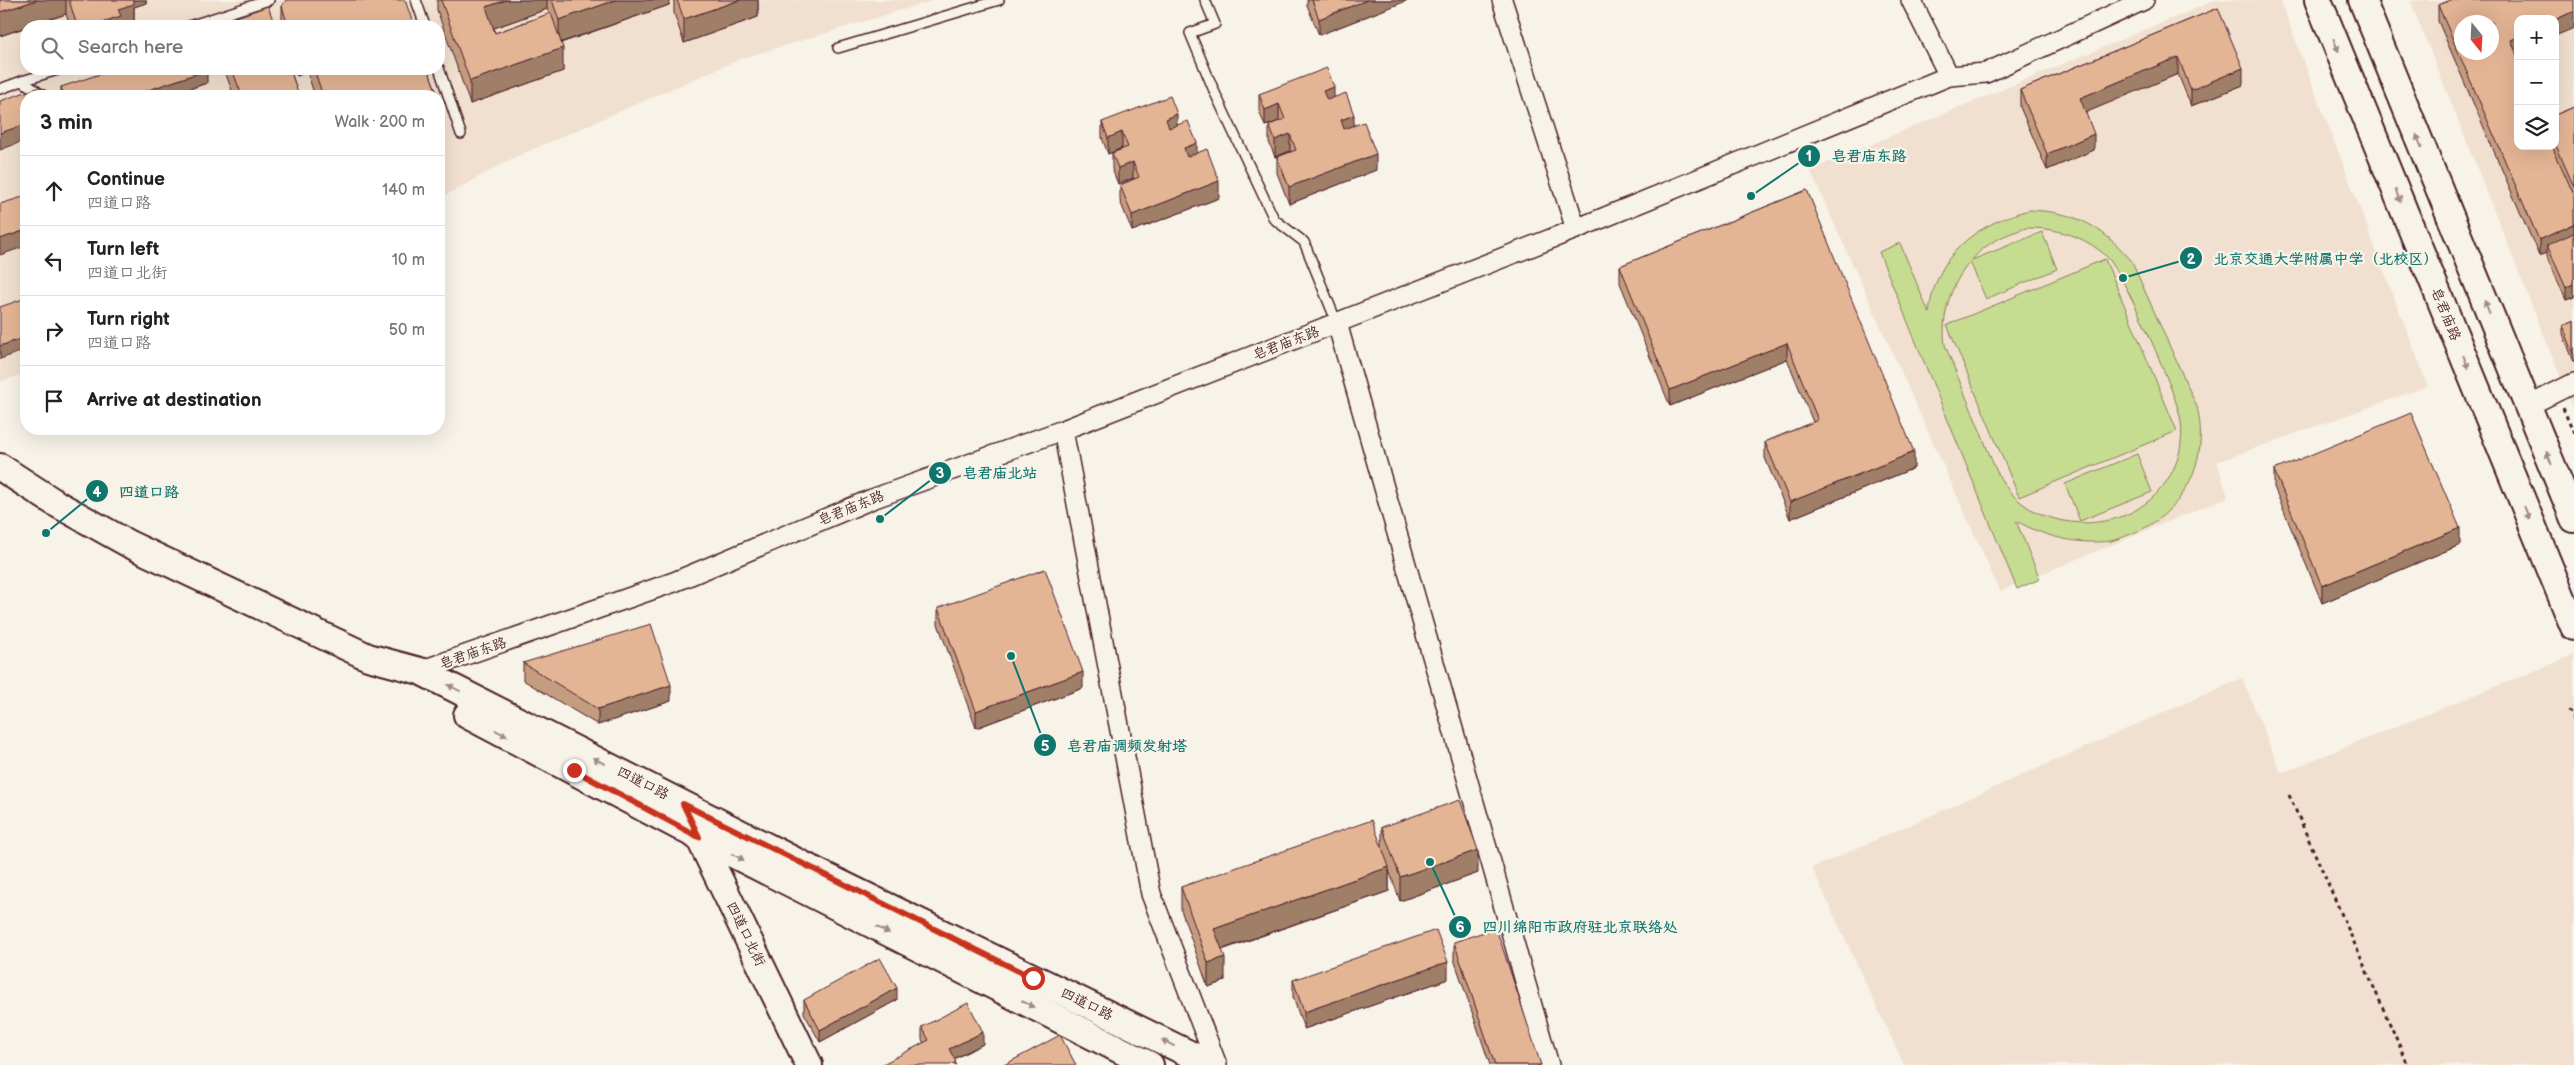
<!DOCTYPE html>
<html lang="en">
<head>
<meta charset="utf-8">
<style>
  :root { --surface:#fff; --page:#f2f2f2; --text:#222; --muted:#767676; --line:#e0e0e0 }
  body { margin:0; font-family:"Balsamiq Sans","LXGW WenKai TC",sans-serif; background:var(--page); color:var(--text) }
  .controls { position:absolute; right:15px; top:15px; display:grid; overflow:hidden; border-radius:10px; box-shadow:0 5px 20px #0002 }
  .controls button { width:45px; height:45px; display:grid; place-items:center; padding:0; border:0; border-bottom:1px solid var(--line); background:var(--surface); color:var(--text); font:25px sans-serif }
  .compass { position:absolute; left:2454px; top:15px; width:45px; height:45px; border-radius:50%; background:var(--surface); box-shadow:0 5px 20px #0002; rotate:162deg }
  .stop { position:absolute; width:15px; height:15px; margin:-11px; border:4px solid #c8321e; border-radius:50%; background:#fff }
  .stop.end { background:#c8321e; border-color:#fff; box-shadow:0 1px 5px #0008 }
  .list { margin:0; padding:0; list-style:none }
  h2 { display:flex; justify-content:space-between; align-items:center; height:65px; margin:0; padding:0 20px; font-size:21px }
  h2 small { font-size:16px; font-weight:400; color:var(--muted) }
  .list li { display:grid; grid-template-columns:32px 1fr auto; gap:15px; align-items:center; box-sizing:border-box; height:70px; padding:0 20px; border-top:1px solid var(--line) }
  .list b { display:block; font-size:19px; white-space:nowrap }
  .list p { margin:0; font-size:16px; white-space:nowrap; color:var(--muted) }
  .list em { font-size:16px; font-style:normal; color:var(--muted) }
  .icon { flex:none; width:28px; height:28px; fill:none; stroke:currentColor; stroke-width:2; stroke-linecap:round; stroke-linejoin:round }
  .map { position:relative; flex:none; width:2574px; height:1065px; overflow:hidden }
  .search { position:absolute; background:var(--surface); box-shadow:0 5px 20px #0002; left:20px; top:20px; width:425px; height:55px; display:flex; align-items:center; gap:12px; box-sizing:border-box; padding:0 18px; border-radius:20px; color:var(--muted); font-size:19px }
  .panel { position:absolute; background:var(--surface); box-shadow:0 5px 20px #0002; left:20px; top:90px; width:425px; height:345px; border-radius:20px }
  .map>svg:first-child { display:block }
  .built { fill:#f1e0cf; fill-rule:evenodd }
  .green { fill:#c6dc91; stroke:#887e5e; fill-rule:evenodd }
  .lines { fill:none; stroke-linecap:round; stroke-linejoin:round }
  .lane-casing { stroke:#4a1f2b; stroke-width:12 }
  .street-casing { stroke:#4a1f2b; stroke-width:22 }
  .secondary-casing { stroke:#4a1f2b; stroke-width:30 }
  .path { stroke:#4a1f2b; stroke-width:3; stroke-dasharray:4 4; stroke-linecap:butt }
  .lane { stroke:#f7f3e8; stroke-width:9 }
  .street { stroke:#f7f3e8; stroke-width:19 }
  .secondary { stroke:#f7f3e8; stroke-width:26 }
  .wall { fill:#c49c80; stroke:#4a1f2b; fill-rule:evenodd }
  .shaded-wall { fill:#a07f68; stroke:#4a1f2b }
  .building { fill:#e4b595; stroke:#4a1f2b; fill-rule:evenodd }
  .oneway { fill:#a0898a }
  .route { stroke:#c8321e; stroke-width:6 }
  .labels { text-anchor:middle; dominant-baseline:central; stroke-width:4.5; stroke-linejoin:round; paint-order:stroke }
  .street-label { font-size:14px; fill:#4a1f2b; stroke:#f7f3e8 }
  .leader { fill:none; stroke:#0f766e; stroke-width:2 }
  .callout-dot { fill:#0f766e; stroke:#f7f3e8; stroke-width:2 }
  .mark-label { font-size:15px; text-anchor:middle; font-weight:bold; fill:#fff }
  .callout-label { font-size:15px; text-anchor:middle; font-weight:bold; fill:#0f766e; stroke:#f7f3e8; stroke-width:4.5; stroke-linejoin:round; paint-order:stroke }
</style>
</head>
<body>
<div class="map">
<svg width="2574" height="1065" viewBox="0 0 2574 1065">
  <rect width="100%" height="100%" fill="#f7f3e8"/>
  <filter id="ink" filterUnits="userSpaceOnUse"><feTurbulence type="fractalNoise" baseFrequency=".02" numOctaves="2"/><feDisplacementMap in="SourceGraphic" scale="10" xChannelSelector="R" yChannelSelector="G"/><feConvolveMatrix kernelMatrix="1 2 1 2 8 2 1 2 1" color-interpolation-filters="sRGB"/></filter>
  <g filter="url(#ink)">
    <!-- built -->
    <g class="built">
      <path d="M0,0H935L740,59L515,157L439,199V96H26V373L0,382ZM26,26H439V69H26Z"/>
      <path d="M2216,0H2280L2428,386L2217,462L2228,497L2000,591L1810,170Z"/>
      <path d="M2410,0H2574V411ZM2518,19H2555V146H2518ZM2462,22H2492V52H2462Z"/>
      <path d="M2574,655V1065H1904L1812,868L2242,678L2281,773Z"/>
    </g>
    <!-- green -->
    <g class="green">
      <path d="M2029,210C2076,212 2100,225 2131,260L2197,407C2210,459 2185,511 2136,532C2128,535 2119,539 2111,541C2076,545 2046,537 2016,521L2040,579L2017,589L1879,252L1900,243L1929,313C1935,255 1975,224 2029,210ZM2026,228C2056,228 2083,235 2106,256C2124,273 2174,389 2180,416C2182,424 2182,435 2181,443C2178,472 2157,500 2130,513C2089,532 2031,524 2004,484C1994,469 1988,450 1981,433C1969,404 1957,375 1945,345C1941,316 1950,285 1970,262L1986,299L2057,269L2042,232L1972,260C1986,242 2005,235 2026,228Z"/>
      <path d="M2105,259L2177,431L2019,497L1947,325Z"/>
      <path d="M2137,454L2152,492L2080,521L2065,484Z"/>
    </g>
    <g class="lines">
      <!-- lane casing -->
      <g class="lane-casing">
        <g id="lane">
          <path d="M416,0L425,26"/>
          <path d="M1205,0L1215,24L1190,33L1215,93L1274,219L1304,242L1337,323"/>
          <path d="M189,26L269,0"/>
          <path d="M838,48L999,0"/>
          <path d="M439,68L461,134"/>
          <path d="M22,81L61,69"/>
          <path d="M0,89L22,81L44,96"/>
        </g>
      </g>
      <!-- street casing -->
      <g class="street-casing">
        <g id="street">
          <path d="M1502,0L1576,229"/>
          <path d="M1911,0L1949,76"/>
          <path d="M1337,323L1549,1065"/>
          <path d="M2528,406L2574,383"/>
          <path d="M1063,430L1151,894L1217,1065"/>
          <path d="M420,671L674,582L872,499L1063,430L1576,229L1949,76L1986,73L2144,0"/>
        </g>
      </g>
      <!-- secondary casing -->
      <g class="secondary-casing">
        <g id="secondary">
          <path d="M2318,0L2574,627"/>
          <path d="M2362,0L2574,519"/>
          <path d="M0,467L57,504L129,544L368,657L420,671L817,872L1212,1065"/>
          <path d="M467,715L699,837L1150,1065"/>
          <path d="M696,831L809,1065"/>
        </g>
      </g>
      <!-- path -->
      <g class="path">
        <path d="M2563,408L2574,434"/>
        <path d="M2569,710L2574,722"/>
        <path d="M2289,795L2408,1065"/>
      </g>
      <!-- lane -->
      <use href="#lane" class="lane"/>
      <!-- street -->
      <use href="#street" class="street"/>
      <!-- secondary -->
      <use href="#secondary" class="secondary"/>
    </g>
    <!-- wall -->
    <g class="wall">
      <path d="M0,0H146V3L134,7V26H70L66,14L0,36Z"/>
      <path d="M437,0H669V5L561,43L563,71L470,104L437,10ZM547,9L549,14L495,33L494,28Z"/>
      <path d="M674,0H758V17L684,43L674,13Z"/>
      <path d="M1307,0H1406V1L1319,35L1307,5Z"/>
      <path d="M2438,5L2518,53L2516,54L2518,146H2555V115L2574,107V297L2566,300L2547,257V253L2539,256L2438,21Z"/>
      <path d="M282,6L414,26H282Z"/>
      <path d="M2218,8L2243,85L2191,106L2178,74L2085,112L2094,150L2047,170L2020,107V90Z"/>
      <path d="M224,69H290L299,96H234Z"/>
      <path d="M295,69H428L438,96H315L307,72L297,76Z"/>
      <path d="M207,83L167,96H61V87Z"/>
      <path d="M1259,94L1334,97L1354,125L1376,170L1289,204L1277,173V157L1291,152L1290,151L1275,157L1269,142V125L1279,122V121L1265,126L1259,111Z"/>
      <path d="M1102,122L1177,125L1197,153L1219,198L1132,231L1120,201V185L1134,179L1133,178L1118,184L1112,169V153L1122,149V148L1108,154L1102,138Z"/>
      <path d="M1807,190L1914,468L1790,519L1765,458V442L1813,422L1787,359L1670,406L1620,283V266Z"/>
      <path d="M2574,321V362L2563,334V326Z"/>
      <path d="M2274,470L2460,545L2322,603L2274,487Z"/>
      <path d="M938,608L1083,688L976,728L938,624Z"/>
      <path d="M523,663L671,701L598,725L523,680Z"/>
      <path d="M1382,827L1478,873L1400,901L1389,870V891L1222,950L1225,981L1208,987L1181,910V887L1382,847Z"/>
      <path d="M1454,942L1541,1065H1490L1454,959Z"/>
      <path d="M1448,979L1304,1029L1293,997V980Z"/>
      <path d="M804,1000H897L820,1042L804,1013Z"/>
      <path d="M922,1027L983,1044L954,1059L956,1065L923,1042L922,1040Z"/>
    </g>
    <!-- shaded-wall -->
    <g class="shaded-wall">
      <path d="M37,0H66V14L29,26H26V27L0,36V12Z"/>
      <path d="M128,0H146V3L134,7V26H90L118,9Z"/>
      <path d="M506,0H547V9L486,31V7Z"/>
      <path d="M616,0H669V5L559,43V20Z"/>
      <path d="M740,0H758V17L684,43V19Z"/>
      <path d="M1367,0H1406V1L1319,35V19Z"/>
      <path d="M2574,11V28L2555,36V20Z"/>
      <path d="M2518,37V53L2511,56V40Z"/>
      <path d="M563,48V71L470,104V81Z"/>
      <path d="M2178,57V74L2080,115V98Z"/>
      <path d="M2243,68V85L2191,106V90Z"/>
      <path d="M297,69H307V72L297,76Z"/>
      <path d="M207,70V83L167,96H131Z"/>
      <path d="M1334,87V103L1323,107V91Z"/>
      <path d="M1279,104V121L1265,126V110Z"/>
      <path d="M439,108H442V131L439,132Z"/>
      <path d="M1177,114V131L1166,135V119Z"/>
      <path d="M1354,115V131L1341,136V120Z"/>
      <path d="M26,124V140L0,150V133Z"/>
      <path d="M1122,132V148L1108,154V138Z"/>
      <path d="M1290,134V151L1275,157V140Z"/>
      <path d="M2094,134V150L2047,170V154Z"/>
      <path d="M1197,143V159L1184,164V148Z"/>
      <path d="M1376,154V170L1289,204V187Z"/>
      <path d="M1133,162V178L1118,184V168Z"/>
      <path d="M1219,181V198L1132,231V215Z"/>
      <path d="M2574,224V241L2547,245V253L2539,256V240Z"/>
      <path d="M26,230V246L0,255V239Z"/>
      <path d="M2574,284V297L2566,300V288Z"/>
      <path d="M26,337V350L0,359V346Z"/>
      <path d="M1787,343V359L1670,406V390Z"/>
      <path d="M1914,452V468L1790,519V502Z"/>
      <path d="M2460,528V545L2322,603V586Z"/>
      <path d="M1083,672V688L976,728V711Z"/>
      <path d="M671,685V701L598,725V709Z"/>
      <path d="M1478,850V873L1400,901V877Z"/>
      <path d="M1389,867V891L1214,952V929Z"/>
      <path d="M1225,957V981L1208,987V963Z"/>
      <path d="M1448,962V979L1304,1029V1012Z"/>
      <path d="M897,988V1000L820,1042V1030Z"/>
      <path d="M983,1032V1044L949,1061V1049Z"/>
    </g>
    <!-- building -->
    <g class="building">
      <path d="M0,0H37L0,12Z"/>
      <path d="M69,0H133L134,4L118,9L121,16L90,26H77Z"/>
      <path d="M286,0H405L414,26H288L282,6Z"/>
      <path d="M441,0H506L486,7L495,33L551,13L563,48L470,81Z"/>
      <path d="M552,0H616L559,20Z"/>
      <path d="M677,0H740L684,19Z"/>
      <path d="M1312,0H1367L1319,19Z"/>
      <path d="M2451,0H2574V11L2555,20V19H2518V37L2511,40L2518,58V146H2552L2574,195V224L2539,240L2438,5ZM2462,22H2492V52H2462Z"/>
      <path d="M268,6L275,26H217L216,24Z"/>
      <path d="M2218,8L2243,68L2191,90L2178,57L2080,98L2094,134L2047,154L2020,90Z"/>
      <path d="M1327,68L1334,87L1323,91L1327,100L1346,93L1354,115L1341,120L1344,129L1364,122L1376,154L1289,187L1277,157L1296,150L1290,134L1275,140L1269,125L1285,119L1279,104L1265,110L1259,94Z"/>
      <path d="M115,69H206L207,70L131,96H64L61,87Z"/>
      <path d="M232,69H290L299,96H242Z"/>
      <path d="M314,69H428L438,96H323Z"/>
      <path d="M40,87L43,96H26V124L0,133V101Z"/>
      <path d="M1170,96L1177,114L1166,119L1169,128L1188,121L1197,143L1184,148L1187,157L1207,149L1219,181L1132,215L1120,185L1139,177L1133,162L1118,168L1112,153L1128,147L1122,132L1108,138L1102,122Z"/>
      <path d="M439,99L442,108H439Z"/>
      <path d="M2574,107V187L2555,143V115Z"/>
      <path d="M1807,190L1914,452L1790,502L1765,442L1818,420L1787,343L1670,390L1620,266Z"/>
      <path d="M26,196V230L0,239V204Z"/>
      <path d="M2574,233V284L2566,288L2547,245Z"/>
      <path d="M26,298V337L0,346V307Z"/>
      <path d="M2574,321V354L2563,326Z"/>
      <path d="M2411,413L2460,528L2322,586L2274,470Z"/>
      <path d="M1045,569L1083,672L976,711L938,608Z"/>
      <path d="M651,624L671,685L598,709L523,663Z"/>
      <path d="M1460,800L1478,850L1400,877L1382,827Z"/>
      <path d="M1372,820L1389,867L1214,929L1225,957L1208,963L1181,887Z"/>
      <path d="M1496,928L1541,1065H1495L1454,942Z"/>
      <path d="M1436,930L1448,962L1304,1012L1293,980Z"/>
      <path d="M880,958L897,988L820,1030L804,1000Z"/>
      <path d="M968,1003L983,1032L949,1049L956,1062L950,1065H881L929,1040L922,1027Z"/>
      <path d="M1060,1035L1076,1065H1004Z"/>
    </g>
    <!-- one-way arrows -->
    <defs><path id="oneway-solid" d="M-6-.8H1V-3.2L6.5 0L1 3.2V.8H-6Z" transform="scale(1.25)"/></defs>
    <g class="oneway">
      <use href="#oneway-solid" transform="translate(2336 45) rotate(68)"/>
      <use href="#oneway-solid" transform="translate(2419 141) rotate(-112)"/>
      <use href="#oneway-solid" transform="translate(2398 196) rotate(68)"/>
      <use href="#oneway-solid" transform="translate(2487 307) rotate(-112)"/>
      <use href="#oneway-solid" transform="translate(2466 362) rotate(68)"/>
      <use href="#oneway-solid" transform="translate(2549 458) rotate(-112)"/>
      <use href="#oneway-solid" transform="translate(2527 513) rotate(68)"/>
      <use href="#oneway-solid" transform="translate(454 688) rotate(-153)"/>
      <use href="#oneway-solid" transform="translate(501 733) rotate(27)"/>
      <use href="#oneway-solid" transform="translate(599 761) rotate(-153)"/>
      <use href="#oneway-solid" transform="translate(738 857) rotate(27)"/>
      <use href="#oneway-solid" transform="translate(883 930) rotate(27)"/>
      <use href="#oneway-solid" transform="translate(1028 1004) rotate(27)"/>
      <use href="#oneway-solid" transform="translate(1168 1043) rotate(-154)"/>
    </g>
  </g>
  <g class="lines" filter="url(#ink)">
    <!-- route -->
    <path class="route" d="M574,770L699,837L683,804L1033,978"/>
  </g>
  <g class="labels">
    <!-- street labels -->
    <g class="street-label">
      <text transform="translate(2446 314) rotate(68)">皂君庙路</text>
      <text transform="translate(1286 343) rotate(-21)">皂君庙东路</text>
      <text transform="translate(851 508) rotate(-22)">皂君庙东路</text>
      <text transform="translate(473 653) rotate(-19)">皂君庙东路</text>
      <text transform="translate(643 783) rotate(27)">四道口路</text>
      <text transform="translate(746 934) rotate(64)">四道口北街</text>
      <text transform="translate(1087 1004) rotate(26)">四道口路</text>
    </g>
  </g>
  <!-- callouts -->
  <path class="leader" d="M1751 196L1809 156M2123 278L2191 258M880 519L940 473M46 533L97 491M1011 656L1045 745M1430 862L1460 927"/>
  <g class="callout-dot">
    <circle cx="1751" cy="196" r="5"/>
    <circle cx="2123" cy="278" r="5"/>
    <circle cx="880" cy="519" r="5"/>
    <circle cx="46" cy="533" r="5"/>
    <circle cx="1011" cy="656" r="5"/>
    <circle cx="1430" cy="862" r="5"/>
    <circle cx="1809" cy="156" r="12"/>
    <circle cx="2191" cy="258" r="12"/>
    <circle cx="940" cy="473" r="12"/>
    <circle cx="97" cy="491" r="12"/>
    <circle cx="1045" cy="745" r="12"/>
    <circle cx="1460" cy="927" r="12"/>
  </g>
  <g class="mark-label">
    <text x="1809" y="161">1</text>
    <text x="2191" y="264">2</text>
    <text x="940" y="478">3</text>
    <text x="97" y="497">4</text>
    <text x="1045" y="751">5</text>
    <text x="1460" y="932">6</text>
  </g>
  <g class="callout-label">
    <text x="1869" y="161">皂君庙东路</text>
    <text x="2326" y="264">北京交通大学附属中学（北校区）</text>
    <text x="1000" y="478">皂君庙北站</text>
    <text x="149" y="497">四道口路</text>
    <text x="1127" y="751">皂君庙调频发射塔</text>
    <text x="1580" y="932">四川绵阳市政府驻北京联络处</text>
  </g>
</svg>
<div class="controls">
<button>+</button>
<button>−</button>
<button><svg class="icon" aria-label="layers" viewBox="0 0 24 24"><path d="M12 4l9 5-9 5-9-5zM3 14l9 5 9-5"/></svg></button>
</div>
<svg class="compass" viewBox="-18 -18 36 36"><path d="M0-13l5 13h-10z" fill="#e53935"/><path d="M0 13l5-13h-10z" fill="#767676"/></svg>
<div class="stop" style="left:1033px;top:978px"></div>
<div class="stop end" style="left:574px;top:770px"></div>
<div class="search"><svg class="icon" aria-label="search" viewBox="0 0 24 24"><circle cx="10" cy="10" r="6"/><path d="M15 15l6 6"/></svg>Search here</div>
<section class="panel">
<h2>3 min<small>Walk · 200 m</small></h2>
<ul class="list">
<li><svg class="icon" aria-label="ahead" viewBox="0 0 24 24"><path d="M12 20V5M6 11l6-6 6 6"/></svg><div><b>Continue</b><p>四道口路</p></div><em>140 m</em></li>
<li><svg class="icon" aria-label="left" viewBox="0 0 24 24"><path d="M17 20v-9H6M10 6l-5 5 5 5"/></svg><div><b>Turn left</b><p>四道口北街</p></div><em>10 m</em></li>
<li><svg class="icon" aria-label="right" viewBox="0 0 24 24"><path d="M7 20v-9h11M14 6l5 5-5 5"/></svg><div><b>Turn right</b><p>四道口路</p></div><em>50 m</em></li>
<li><svg class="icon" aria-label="arrive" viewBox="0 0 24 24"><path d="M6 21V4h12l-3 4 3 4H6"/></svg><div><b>Arrive at destination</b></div></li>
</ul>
</section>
</div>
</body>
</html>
